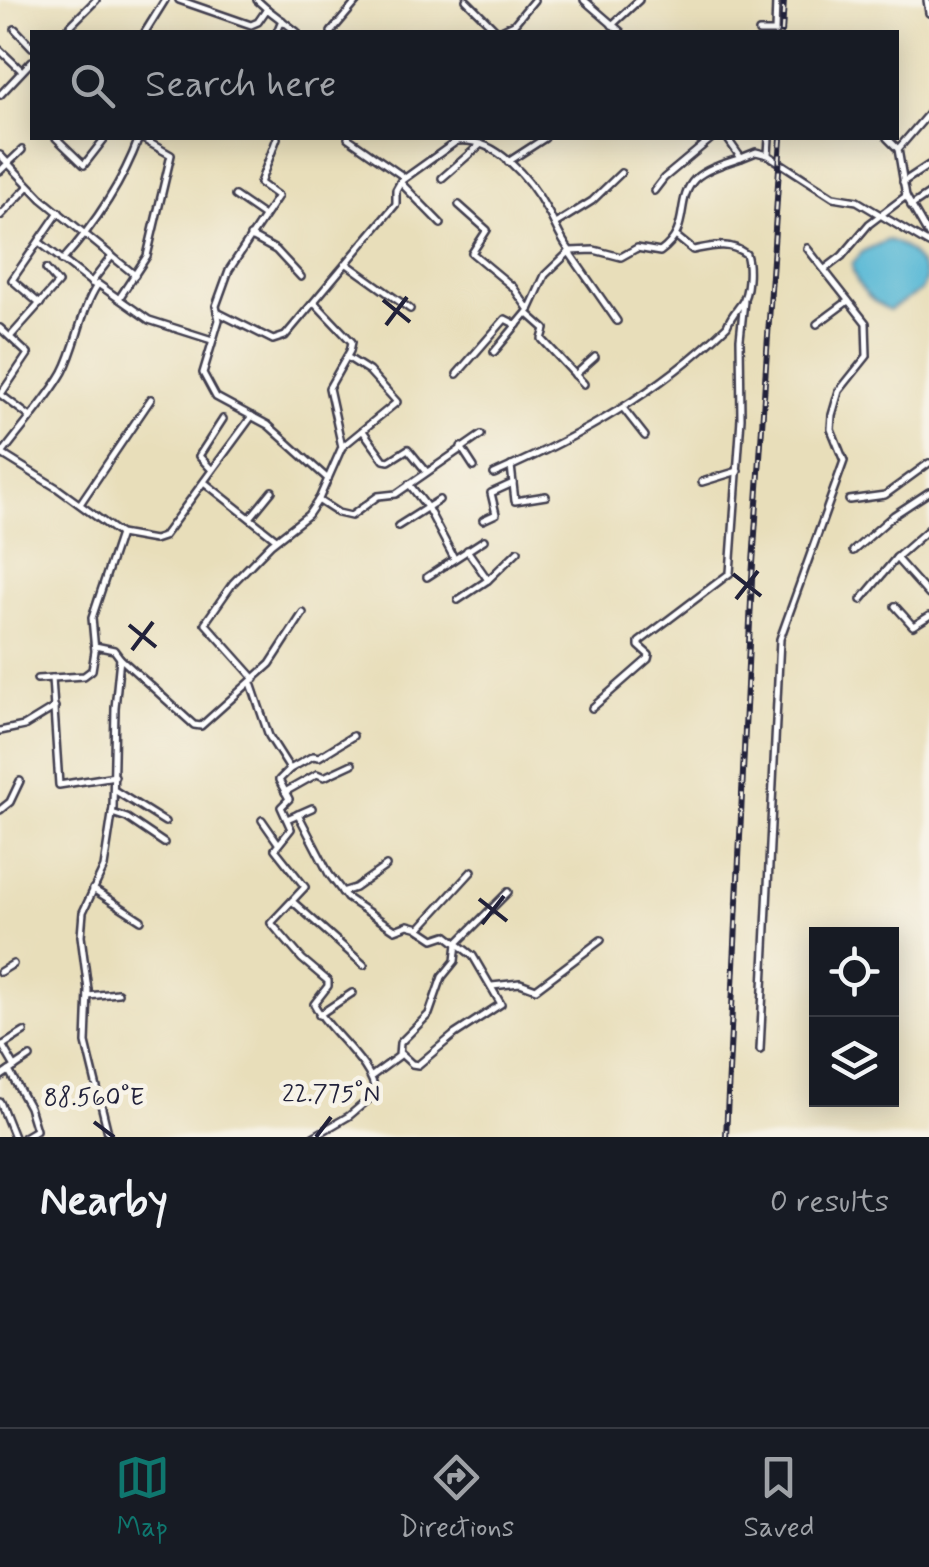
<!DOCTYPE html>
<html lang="en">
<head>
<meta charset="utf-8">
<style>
  :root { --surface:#171b24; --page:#242831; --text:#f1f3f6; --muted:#9ea1a6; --line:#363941; --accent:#0f766e }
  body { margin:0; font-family:Mynerve,sans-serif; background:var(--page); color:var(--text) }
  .controls { position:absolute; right:30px; bottom:30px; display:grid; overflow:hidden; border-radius:0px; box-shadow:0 5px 25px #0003 }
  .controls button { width:90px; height:90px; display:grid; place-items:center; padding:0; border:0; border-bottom:2px solid var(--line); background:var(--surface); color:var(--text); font:50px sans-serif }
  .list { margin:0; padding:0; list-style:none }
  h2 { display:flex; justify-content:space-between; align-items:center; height:130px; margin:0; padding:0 40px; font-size:42px }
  h2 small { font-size:32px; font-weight:400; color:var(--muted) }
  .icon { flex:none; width:55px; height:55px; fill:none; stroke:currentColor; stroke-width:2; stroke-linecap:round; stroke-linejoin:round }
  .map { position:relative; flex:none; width:929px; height:1137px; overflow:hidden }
  .search { position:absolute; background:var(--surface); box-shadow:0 5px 25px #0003; left:30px; right:30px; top:30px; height:110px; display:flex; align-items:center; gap:25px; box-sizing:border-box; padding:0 35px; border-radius:0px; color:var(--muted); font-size:38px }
  .sheet { height:290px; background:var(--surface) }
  nav { display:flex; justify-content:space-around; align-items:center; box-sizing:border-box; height:140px; border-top:2px solid var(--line); background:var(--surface); font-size:28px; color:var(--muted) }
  nav a { display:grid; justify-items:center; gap:5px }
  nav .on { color:var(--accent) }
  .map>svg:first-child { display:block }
  .water { fill:#56b8d5; stroke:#3c6d88; stroke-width:2.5 }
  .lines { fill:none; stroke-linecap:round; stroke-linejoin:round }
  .street-casing { stroke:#403e4e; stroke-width:10 }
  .street { stroke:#fff; stroke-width:5 }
  .rail-casing { stroke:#22223b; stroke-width:6 }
  .rail { stroke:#f7f3e8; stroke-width:2.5; stroke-dasharray:8; stroke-linecap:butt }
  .ticks { fill:none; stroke:#22223b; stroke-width:4 }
  .ticks-label { font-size:25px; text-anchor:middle; fill:#22223b; stroke:#f7f3e8; stroke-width:9; stroke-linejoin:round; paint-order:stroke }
</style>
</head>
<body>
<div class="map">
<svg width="929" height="1137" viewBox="0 0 929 1137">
  <rect width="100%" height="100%" fill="#f7f3e8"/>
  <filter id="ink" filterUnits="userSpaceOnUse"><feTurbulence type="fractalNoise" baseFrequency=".01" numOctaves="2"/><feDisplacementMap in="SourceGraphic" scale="20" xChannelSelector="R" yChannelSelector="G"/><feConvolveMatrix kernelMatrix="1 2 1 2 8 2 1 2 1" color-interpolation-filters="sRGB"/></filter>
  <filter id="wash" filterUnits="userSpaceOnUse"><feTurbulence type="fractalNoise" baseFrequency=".0048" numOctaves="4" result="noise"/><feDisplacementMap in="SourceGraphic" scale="40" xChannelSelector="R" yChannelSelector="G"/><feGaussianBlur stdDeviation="2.25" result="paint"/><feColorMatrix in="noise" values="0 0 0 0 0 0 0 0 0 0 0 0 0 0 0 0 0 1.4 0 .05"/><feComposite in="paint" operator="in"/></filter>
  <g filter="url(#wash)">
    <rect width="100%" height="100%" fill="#e8deba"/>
    <!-- water -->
    <path class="water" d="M888,240C905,244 922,261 926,279L921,291L889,310C871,301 853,284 852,264L863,251Z"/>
  </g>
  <g filter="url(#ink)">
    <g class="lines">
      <!-- street casing -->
      <g class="street-casing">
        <g id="street">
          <path d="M179,0L251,25L258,22L267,9L297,32"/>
          <path d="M257,0L267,9"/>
          <path d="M466,0L498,32"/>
          <path d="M584,0L621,32"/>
          <path d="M927,0L929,13"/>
          <path d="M612,25L639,0"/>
          <path d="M15,29L32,47"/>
          <path d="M64,32L96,0"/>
          <path d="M145,32L165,0"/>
          <path d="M277,32L282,20"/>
          <path d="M331,32L358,0"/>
          <path d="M497,32L514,24L534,0"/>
          <path d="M759,32H775"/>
          <path d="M775,32L776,0"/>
          <path d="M0,50L22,71"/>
          <path d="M0,95L32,61"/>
          <path d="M56,138L84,165L105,138"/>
          <path d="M277,138L260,183L278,196L229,270L216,306L219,320L203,373L216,397L268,425L328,479"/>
          <path d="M348,138L404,177"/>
          <path d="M727,138L741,158L756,152L768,155L833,197L857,201L929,244"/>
          <path d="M887,138L898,149"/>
          <path d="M768,154L769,138"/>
          <path d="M0,155L42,199L135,275"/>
          <path d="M508,162L545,138"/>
          <path d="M0,171L22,150"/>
          <path d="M442,178L481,144"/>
          <path d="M400,182L441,224"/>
          <path d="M903,182L929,165"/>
          <path d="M654,191L664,178L712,138"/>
          <path d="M235,196L264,216"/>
          <path d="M906,196L929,236"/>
          <path d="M459,205L487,230L472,253L513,287L529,310"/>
          <path d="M911,206L929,194"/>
          <path d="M0,216L29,186"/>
          <path d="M555,224L592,201L621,173"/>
          <path d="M250,236L276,250L301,277"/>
          <path d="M39,242L96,286"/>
          <path d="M569,252L617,321"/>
          <path d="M62,261C95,224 122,184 139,138"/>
          <path d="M347,264L410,309"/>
          <path d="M825,269L842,256L869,224L906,196L898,149L929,113"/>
          <path d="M91,283L112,256"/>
          <path d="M120,297L147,256L171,155L141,138"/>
          <path d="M40,304L12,280L59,212"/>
          <path d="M217,312L273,340L285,336L396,204V190L401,181L457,141C496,137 530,179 547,210C555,223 560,239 570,251L594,250L621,257L637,248L660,252C692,229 674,201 695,179C707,168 727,163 741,158"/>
          <path d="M527,313L545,329L542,339L584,384"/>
          <path d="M817,324L848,301"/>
          <path d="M0,328L28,354L1,394"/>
          <path d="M10,337L58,283L46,269"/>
          <path d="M212,340L149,320L98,284C80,311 78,343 63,372C47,400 22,427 2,454L57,488L120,534L154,540L163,537L252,416"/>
          <path d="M494,352L529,310L545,275L569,252"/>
          <path d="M457,374L505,319L517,325"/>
          <path d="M575,375L595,357"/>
          <path d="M0,394L29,416"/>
          <path d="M623,408L645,436"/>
          <path d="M363,431L384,460L389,461L408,449L426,471"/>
          <path d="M342,447L397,402L369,371L347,357"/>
          <path d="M461,447L474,467"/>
          <path d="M511,466L515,501L546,496"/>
          <path d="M212,470L199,456L223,419"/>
          <path d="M494,474C581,436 659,392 727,326C731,316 735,312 741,304C749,294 750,266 746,254C729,241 713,246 693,250L677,237"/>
          <path d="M204,482L276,539"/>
          <path d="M702,482L738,471"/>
          <path d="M409,484L427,507L454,558"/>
          <path d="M318,500L338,513L351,516L378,496L396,494L481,435"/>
          <path d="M849,500L885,495L929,463"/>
          <path d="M80,504L151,399"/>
          <path d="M250,518L272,491"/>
          <path d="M483,520L496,514L491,493L513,483"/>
          <path d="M398,526L439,500"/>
          <path d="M467,550L488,580"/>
          <path d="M853,551L894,515L929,492"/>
          <path d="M896,558L929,595"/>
          <path d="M427,577L484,540"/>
          <path d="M458,600L488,580L518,551"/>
          <path d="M861,600L896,558L929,529"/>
          <path d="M895,606L913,626L929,616"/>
          <path d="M95,646L114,650L120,658L115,708L113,808L104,867L83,912L81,936L88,990L86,1043L109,1137"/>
          <path d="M120,658L194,725L201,726L270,664L303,613"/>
          <path d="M52,678L59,785L115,776"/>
          <path d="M37,679L84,676L92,670L95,651L92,618L120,534"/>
          <path d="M255,679L205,623L233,583L271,544L308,515L319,499L342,447L329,388L350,351L352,342L314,302"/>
          <path d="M251,683L269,736L290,769L279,780L289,799L281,807L291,829L275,849L305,887L271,923L302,959L328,981V986L314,1004C328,1032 375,1064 375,1094L349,1116L313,1137"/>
          <path d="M592,708L648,659L649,655L639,646V642L730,573L741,418L740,339L744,301"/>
          <path d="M0,731L24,726L55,707"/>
          <path d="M290,769L313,756L319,757L353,736"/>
          <path d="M114,790L165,822"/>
          <path d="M285,792L317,774L324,777L352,764"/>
          <path d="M0,810L10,802L20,781"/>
          <path d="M112,813L127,818L164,843"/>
          <path d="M298,814L329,874L347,898L395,930L408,925L419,928"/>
          <path d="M287,819L312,808"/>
          <path d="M262,820L278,843"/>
          <path d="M93,889L141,920"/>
          <path d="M342,892L355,888L386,866"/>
          <path d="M292,901L364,965"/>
          <path d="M0,972L13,964"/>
          <path d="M492,986L520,983L536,989L601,940"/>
          <path d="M88,996L118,993"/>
          <path d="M319,1015L352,993"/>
          <path d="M2,1045L15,1067"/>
          <path d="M0,1047L24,1032"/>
          <path d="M760,1050L780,639L844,461L831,429L832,415L839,391L867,356L866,323L807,248"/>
          <path d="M401,1054L412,1064L418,1065L455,1034L501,1004L473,956L446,935L434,939L419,929L472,871"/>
          <path d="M9,1071L29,1107L36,1130L24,1137"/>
          <path d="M372,1076L399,1056L400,1043L429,1014L442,977L455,961L457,943L508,892"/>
          <path d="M0,1077L30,1057"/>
          <path d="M0,1102L14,1137"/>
        </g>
      </g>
      <!-- street -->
      <use href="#street" class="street"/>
      <!-- rail casing -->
      <g class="rail-casing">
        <g id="rail">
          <path d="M782,32L784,0"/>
          <path d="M726,1137L752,579L781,138"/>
        </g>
      </g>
      <!-- rail -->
      <use href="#rail" class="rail"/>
    </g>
  </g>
  <!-- ticks -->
  <path class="ticks" d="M383,300L410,322M386,325L407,297M733,574L761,596M736,599L758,571M129,625L156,647M132,650L153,622M479,899L507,921M482,924L504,896M94,1122L114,1137M316,1137L331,1117"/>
  <g class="ticks-label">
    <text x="331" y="1101">22.775°N</text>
    <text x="94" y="1105">88.560°E</text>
  </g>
</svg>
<div class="controls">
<button><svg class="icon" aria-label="locate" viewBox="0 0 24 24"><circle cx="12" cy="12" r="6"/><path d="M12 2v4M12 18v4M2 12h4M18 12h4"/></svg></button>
<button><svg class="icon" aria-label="layers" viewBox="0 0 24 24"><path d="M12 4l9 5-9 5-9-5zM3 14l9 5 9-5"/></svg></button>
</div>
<div class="search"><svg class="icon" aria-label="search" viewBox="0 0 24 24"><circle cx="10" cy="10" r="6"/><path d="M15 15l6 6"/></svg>Search here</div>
</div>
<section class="sheet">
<h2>Nearby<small>0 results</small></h2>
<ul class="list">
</ul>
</section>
<nav>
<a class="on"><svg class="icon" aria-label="map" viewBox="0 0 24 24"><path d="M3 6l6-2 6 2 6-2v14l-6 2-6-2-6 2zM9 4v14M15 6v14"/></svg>Map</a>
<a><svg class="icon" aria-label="directions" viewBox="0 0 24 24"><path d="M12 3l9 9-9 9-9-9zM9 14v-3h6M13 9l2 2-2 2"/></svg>Directions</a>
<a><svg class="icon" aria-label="saved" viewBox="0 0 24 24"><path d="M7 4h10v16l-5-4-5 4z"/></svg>Saved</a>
</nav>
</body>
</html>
